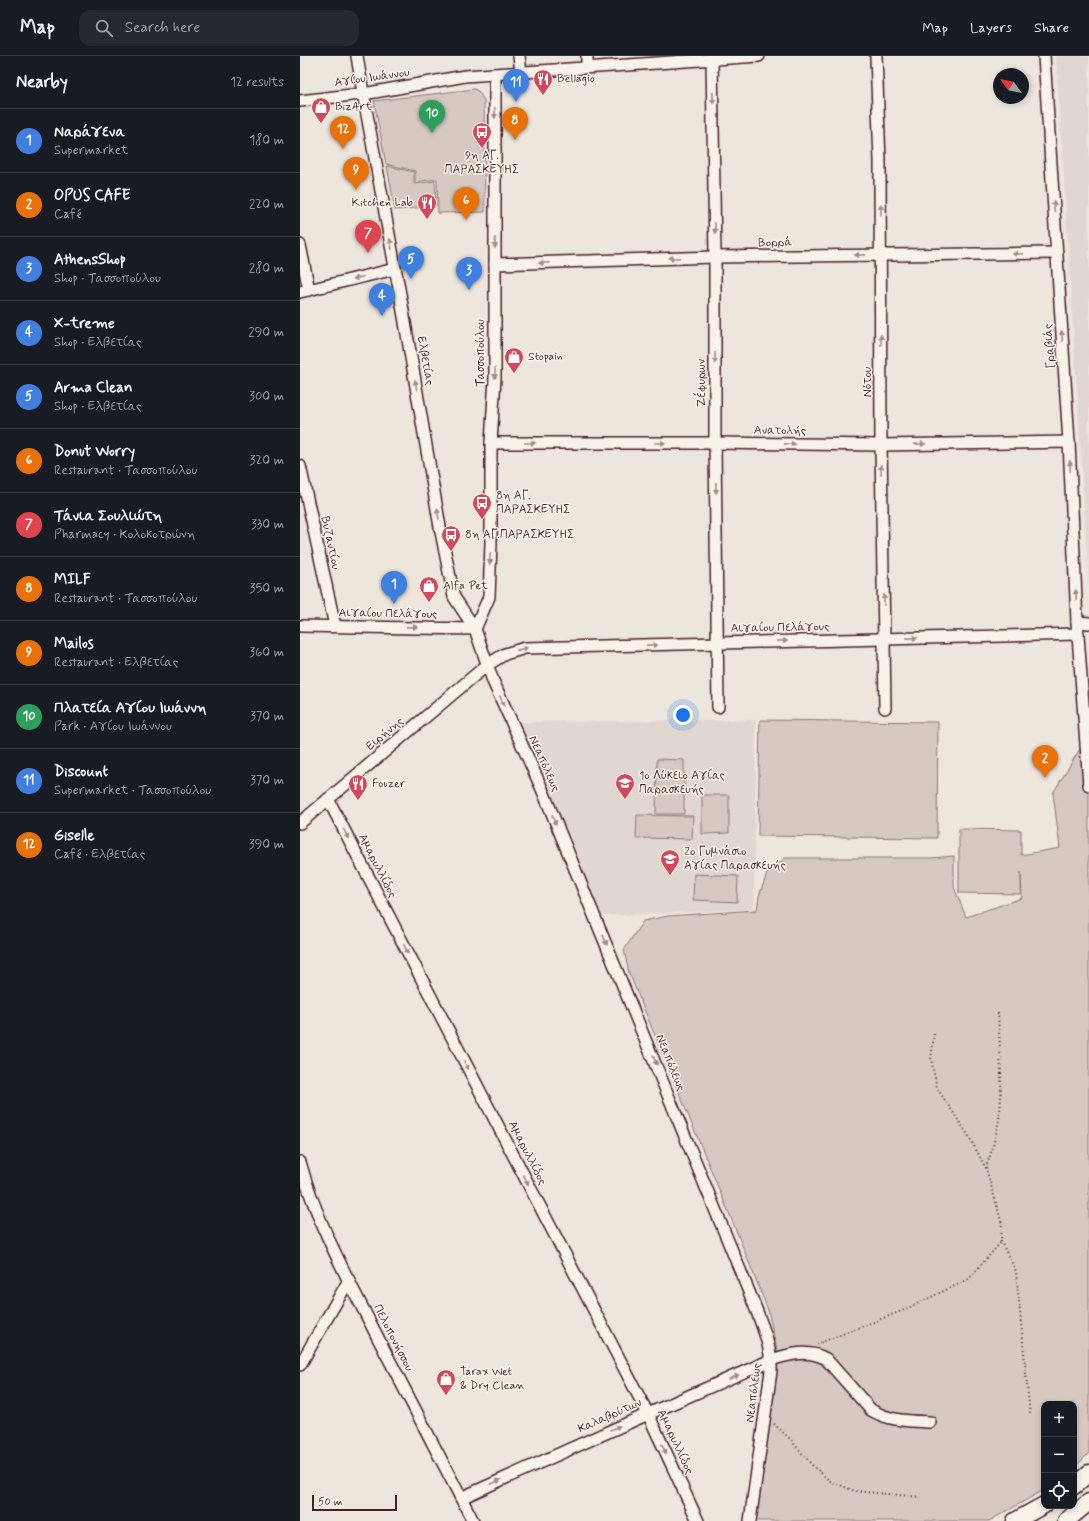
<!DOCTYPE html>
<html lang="en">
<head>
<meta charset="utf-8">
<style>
  :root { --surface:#171b24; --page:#242831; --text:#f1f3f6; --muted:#9ea1a6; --line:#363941; --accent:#ea580c }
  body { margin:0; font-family:Mynerve,sans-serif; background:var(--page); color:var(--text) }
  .controls { position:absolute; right:12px; bottom:12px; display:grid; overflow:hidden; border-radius:8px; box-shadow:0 2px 6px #0003 }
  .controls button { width:36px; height:36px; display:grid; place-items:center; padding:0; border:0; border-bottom:1px solid var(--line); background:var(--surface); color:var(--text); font:20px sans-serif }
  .compass { position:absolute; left:693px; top:12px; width:36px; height:36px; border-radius:50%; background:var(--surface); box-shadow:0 2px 6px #0003; rotate:303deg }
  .scale { position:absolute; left:12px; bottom:10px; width:85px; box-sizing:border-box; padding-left:4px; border:2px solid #4a1f2b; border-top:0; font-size:11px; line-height:14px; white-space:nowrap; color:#4a1f2b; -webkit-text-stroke:3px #f7f3e8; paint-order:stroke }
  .you { position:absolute; left:383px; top:659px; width:14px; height:14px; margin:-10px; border:3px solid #fff; border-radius:50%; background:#1a73e8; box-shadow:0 0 0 6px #1a73e833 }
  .badge { display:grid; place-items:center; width:26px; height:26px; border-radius:50%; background:var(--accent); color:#fff; font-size:13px; font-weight:700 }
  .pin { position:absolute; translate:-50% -33px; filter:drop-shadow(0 1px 2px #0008) }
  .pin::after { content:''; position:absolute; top:21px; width:14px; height:12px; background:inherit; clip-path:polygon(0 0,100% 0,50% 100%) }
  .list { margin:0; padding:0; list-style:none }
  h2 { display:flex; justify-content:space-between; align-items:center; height:52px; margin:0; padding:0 16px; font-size:17px }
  h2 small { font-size:13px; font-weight:400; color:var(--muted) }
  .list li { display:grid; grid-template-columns:26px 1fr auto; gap:12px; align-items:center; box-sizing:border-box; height:64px; padding:0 16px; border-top:1px solid var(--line) }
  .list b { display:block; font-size:15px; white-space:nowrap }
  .list p { margin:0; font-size:13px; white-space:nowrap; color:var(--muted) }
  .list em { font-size:13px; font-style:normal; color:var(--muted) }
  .icon { flex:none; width:22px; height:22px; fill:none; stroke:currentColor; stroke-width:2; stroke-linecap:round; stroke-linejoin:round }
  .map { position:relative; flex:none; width:789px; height:1465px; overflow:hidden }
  header { display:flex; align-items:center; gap:24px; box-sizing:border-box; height:56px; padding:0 20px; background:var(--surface); border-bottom:1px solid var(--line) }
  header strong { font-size:19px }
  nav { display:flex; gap:22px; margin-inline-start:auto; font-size:14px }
  .search { width:280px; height:36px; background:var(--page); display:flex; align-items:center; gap:10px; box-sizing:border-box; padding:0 14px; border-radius:12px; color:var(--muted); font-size:15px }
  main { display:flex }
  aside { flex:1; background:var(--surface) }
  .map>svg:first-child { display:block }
  .built { fill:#e0d7d0 }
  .green { fill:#d5c9c2; stroke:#907476 }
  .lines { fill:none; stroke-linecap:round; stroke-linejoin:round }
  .minor-casing { stroke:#4a1f2b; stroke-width:14 }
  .highway-casing { stroke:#4a1f2b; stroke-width:19 }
  .path { stroke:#4a1f2b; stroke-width:2; stroke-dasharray:1 3; stroke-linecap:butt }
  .minor { stroke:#f7f3e8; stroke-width:11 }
  .highway { stroke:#f7f3e8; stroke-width:16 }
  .oneway { fill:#a0898a }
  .labels { text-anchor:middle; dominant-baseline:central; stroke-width:3; stroke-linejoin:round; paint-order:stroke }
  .street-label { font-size:12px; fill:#4a1f2b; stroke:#f7f3e8 }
  .poi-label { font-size:12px; fill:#4a1f2b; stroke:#f7f3e8; text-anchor:start }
</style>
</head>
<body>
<header>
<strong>Map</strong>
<div class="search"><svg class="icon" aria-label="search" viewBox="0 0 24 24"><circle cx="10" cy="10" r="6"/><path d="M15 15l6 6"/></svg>Search here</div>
<nav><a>Map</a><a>Layers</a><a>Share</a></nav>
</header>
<main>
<aside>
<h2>Nearby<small>12 results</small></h2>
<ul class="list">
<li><span class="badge" style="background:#3f7fe0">1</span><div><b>Ναράγενα</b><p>Supermarket</p></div><em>180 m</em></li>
<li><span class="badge" style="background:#e8710a">2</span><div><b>OPUS CAFE</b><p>Café</p></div><em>220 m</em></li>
<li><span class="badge" style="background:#3f7fe0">3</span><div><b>AthensShop</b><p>Shop · Τασσοπούλου</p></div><em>280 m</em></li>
<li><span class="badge" style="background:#3f7fe0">4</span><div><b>X-treme</b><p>Shop · Ελβετίας</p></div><em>290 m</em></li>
<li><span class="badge" style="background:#3f7fe0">5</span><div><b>Arma Clean</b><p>Shop · Ελβετίας</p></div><em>300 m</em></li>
<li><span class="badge" style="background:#e8710a">6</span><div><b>Donut Worry</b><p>Restaurant · Τασσοπούλου</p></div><em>320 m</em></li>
<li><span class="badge" style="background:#e0444e">7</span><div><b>Τάνια Σουλιώτη</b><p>Pharmacy · Κολοκοτρώνη</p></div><em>330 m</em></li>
<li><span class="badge" style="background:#e8710a">8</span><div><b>MILF</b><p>Restaurant · Τασσοπούλου</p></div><em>350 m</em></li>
<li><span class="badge" style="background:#e8710a">9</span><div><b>Mailos</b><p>Restaurant · Ελβετίας</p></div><em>360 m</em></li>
<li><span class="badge" style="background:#2e9e5b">10</span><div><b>Πλατεία Αγίου Ιωάννη</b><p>Park · Αγίου Ιωάννου</p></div><em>370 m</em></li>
<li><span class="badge" style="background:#3f7fe0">11</span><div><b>Discount</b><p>Supermarket · Τασσοπούλου</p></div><em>370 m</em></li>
<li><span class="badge" style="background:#e8710a">12</span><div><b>Giselle</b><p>Café · Ελβετίας</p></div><em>390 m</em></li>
</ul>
</aside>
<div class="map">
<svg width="789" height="1465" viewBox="0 0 789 1465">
  <rect width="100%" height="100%" fill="#ece6dd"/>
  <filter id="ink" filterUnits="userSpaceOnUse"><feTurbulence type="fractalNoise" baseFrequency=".025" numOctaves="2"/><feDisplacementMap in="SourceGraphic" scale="8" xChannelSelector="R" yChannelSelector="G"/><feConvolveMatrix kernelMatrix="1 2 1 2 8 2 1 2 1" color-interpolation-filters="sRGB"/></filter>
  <g filter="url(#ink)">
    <!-- built -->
    <g class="built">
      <path d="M756,0H789V529L768,185Z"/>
      <path d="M456,664L454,853L301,860L271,782L220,666Z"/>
    </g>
    <!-- green -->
    <g class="green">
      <path d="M174,33L178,35L184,44L185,156L138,157L137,123L115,126V115L86,108L74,45Z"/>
      <path d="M87,110L114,116V128L135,125L136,150L95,154Z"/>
      <path d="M460,664L638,666L637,782L458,780Z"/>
      <path d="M789,678V1397L774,1412V1348H744V1434L689,1465H455L475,1331L477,1294L468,1254L436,1174L329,917L324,894L343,865L368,860L457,854L459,840L468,815L485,802H631L654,800V831L666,861L722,842L721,816V838L659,837V773L721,774V799L760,792L753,737Z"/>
      <path d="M357,703L384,704V758H356Z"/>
      <path d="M402,739H429V777L402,778Z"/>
      <path d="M337,759L393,760L392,783L336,782Z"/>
      <path d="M394,818L438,820L437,846L393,844Z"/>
    </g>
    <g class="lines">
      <!-- minor casing -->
      <g class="minor-casing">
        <g id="minor">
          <path d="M57,0L63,37L102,249L140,471L154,541L175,573L193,625L242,733L454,1248C462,1269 472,1292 471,1315L450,1465"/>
          <path d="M219,0L221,16"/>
          <path d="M287,0V6"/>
          <path d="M576,0L580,105L581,389L585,652"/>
          <path d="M744,0L769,386L777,566L789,729"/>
          <path d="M412,3L415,201V387L418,651"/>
          <path d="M0,45L69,37L165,20L459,0"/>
          <path d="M0,189L9,234"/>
          <path d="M195,208L415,201L757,197"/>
          <path d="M0,236L95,213"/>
          <path d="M191,387H415L581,389L769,386"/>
          <path d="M0,410L35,570"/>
          <path d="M777,566L789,567"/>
          <path d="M0,570L175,573"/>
          <path d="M175,573L189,541L191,487V387L195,322V18"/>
          <path d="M28,743L348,1358L398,1465"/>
          <path d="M0,767L187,609L205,598L225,592L778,578"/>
          <path d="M0,1106C17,1168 49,1225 78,1282C110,1343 141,1404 173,1465"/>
          <path d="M0,1309L49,1224"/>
          <path d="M161,1442L348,1358L471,1304C489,1298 509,1293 526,1303L571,1354C589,1365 609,1365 630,1366"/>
        </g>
      </g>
      <!-- highway casing -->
      <g class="highway-casing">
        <g id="highway">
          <path d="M774,1430L789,1417"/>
          <path d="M715,1465L744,1449"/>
          <path d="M766,1465L789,1446"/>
        </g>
      </g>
      <!-- path -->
      <g class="path">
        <path d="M634,978L631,1003L637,1032L668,1079L686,1112L702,1168L701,1186L716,1215L730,1359"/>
        <path d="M686,1112C692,1094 698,1075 700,1055C703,1022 699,988 698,954"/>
        <path d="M517,1288L604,1254L669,1223L701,1186"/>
        <path d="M474,1368L489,1382L513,1410L530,1425L555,1435L620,1441"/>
      </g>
      <!-- minor -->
      <use href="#minor" class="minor"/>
      <!-- highway -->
      <use href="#highway" class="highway"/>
    </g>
    <!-- one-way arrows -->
    <defs><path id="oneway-solid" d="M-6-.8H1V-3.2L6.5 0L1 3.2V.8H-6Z"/></defs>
    <g class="oneway">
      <use href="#oneway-solid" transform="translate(413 42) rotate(89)"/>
      <use href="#oneway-solid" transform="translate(195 57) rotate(90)"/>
      <use href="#oneway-solid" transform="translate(754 150) rotate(-94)"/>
      <use href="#oneway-solid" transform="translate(581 154) rotate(-90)"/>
      <use href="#oneway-solid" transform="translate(415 172) rotate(89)"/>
      <use href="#oneway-solid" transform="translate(195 187) rotate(90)"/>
      <use href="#oneway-solid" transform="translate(91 188) rotate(-101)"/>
      <use href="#oneway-solid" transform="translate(718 198) rotate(180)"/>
      <use href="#oneway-solid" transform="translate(560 199) rotate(179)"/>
      <use href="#oneway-solid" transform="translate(374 202) rotate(178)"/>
      <use href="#oneway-solid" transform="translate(244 207) rotate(178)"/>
      <use href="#oneway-solid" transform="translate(58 222) rotate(166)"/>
      <use href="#oneway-solid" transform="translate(762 280) rotate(-94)"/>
      <use href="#oneway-solid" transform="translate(581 284) rotate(-90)"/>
      <use href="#oneway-solid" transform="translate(415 302) rotate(90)"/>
      <use href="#oneway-solid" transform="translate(195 317) rotate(90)"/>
      <use href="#oneway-solid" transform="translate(116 329) rotate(-100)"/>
      <use href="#oneway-solid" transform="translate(230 387)"/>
      <use href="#oneway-solid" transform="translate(360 387)"/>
      <use href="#oneway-solid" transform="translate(490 388) rotate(1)"/>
      <use href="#oneway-solid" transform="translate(620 388) rotate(-1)"/>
      <use href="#oneway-solid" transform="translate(770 410) rotate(-93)"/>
      <use href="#oneway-solid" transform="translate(581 414) rotate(-91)"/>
      <use href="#oneway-solid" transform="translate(416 432) rotate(89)"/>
      <use href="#oneway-solid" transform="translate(138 458) rotate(-100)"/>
      <use href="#oneway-solid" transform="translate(190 503) rotate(92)"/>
      <use href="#oneway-solid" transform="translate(776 539) rotate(-93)"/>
      <use href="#oneway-solid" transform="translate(584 544) rotate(-91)"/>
      <use href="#oneway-solid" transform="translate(112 571) rotate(1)"/>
      <use href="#oneway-solid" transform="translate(612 582) rotate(-1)"/>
      <use href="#oneway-solid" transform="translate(482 585) rotate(-1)"/>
      <use href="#oneway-solid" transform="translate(352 589) rotate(-1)"/>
      <use href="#oneway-solid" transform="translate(222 593) rotate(-13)"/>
      <use href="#oneway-solid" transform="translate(202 645) rotate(66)"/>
      <use href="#oneway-solid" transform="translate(254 764) rotate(68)"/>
      <use href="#oneway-solid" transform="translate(46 778) rotate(63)"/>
      <use href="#oneway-solid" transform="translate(305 884) rotate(67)"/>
      <use href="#oneway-solid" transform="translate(106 893) rotate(63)"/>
      <use href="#oneway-solid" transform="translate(355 1004) rotate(67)"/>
      <use href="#oneway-solid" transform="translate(166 1009) rotate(63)"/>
      <use href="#oneway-solid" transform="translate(226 1124) rotate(63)"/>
      <use href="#oneway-solid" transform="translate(434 1321) rotate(-23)"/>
      <use href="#oneway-solid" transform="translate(315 1372) rotate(-24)"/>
      <use href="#oneway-solid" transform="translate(364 1393) rotate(65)"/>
      <use href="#oneway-solid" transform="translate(196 1426) rotate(-24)"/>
    </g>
  </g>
  <!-- icons -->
  <defs>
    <g id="restaurant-pin" transform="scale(1)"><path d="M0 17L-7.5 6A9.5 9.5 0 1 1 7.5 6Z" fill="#d1495b" stroke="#f7f3e8"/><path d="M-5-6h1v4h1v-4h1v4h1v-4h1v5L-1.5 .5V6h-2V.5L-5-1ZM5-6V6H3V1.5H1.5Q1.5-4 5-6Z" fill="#fff"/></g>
    <g id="shop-pin" transform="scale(1)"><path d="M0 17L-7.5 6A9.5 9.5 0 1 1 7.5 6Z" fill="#d1495b" stroke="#f7f3e8"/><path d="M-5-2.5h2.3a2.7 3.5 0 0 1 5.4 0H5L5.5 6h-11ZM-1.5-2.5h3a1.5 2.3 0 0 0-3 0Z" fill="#fff"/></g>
    <g id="bus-pin" transform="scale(1)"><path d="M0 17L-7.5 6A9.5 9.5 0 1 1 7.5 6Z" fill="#d1495b" stroke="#f7f3e8"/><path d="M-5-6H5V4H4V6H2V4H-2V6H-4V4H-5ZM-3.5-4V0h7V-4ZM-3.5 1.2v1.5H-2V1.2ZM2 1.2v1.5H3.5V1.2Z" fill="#fff"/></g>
    <g id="school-pin" transform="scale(1)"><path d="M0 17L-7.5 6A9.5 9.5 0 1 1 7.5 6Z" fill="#d1495b" stroke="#f7f3e8"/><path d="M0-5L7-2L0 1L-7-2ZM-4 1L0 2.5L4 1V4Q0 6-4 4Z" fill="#fff"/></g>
  </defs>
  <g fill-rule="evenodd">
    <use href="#restaurant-pin" x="243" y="23"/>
    <use href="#shop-pin" x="21" y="51"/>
    <use href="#bus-pin" x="182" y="76"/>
    <use href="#restaurant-pin" x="127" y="147"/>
    <use href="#shop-pin" x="214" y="301"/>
    <use href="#bus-pin" x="182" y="447"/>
    <use href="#bus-pin" x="151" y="479"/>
    <use href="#shop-pin" x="129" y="530"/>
    <use href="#school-pin" x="325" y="727"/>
    <use href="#restaurant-pin" x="58" y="728"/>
    <use href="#school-pin" x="370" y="803"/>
    <use href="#shop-pin" x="146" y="1323"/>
  </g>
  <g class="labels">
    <!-- street labels -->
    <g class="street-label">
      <text transform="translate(72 22) rotate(-8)">Αγίου Ιωάννου</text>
      <text transform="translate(475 187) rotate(-1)">Βορρά</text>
      <text transform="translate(750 290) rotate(-94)">Γραβιάς</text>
      <text transform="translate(181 297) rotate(-90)">Τασσοπούλου</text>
      <text transform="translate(125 305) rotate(80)">Ελβετίας</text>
      <text transform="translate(568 326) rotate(-90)">Νότου</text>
      <text transform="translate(402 327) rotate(-90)">Ζέφυρων</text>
      <text transform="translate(480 375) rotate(1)">Ανατολής</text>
      <text transform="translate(30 487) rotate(78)">Βυζαντίου</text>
      <text transform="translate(88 558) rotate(1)">Αιγαίου Πελάγους</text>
      <text transform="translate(480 572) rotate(-1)">Αιγαίου Πελάγους</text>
      <text transform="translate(85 678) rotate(-40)">Ειρήνης</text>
      <text transform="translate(244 708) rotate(66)">Νεαπόλεως</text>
      <text transform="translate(77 810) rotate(63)">Αμαρυλλίδος</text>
      <text transform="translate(370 1007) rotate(68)">Νεαπόλεως</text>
      <text transform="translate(227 1097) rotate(63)">Αμαρυλλίδος</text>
      <text transform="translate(93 1282) rotate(63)">Πελοπονήσσου</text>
      <text transform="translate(454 1337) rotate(-83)">Νεαπόλεως</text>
      <text transform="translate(310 1360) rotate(-24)">Καλαβρύτων</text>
      <text transform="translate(375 1386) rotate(65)">Αμαρυλλίδος</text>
    </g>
    <!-- poi labels -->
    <g class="poi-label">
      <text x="257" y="23">Bellagio</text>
      <text x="35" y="51">BizArt</text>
      <text x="182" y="100" text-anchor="middle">9η ΑΓ.<tspan x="182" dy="14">ΠΑΡΑΣΚΕΥΗΣ</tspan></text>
      <text x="113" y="147" text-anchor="end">Kitchen Lab</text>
      <text x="228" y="301">Stopain</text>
      <text x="196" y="440">8η ΑΓ.<tspan x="196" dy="14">ΠΑΡΑΣΚΕΥΗΣ</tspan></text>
      <text x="165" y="479">8η ΑΓ.ΠΑΡΑΣΚΕΥΗΣ</text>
      <text x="143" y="530">Alfa Pet</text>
      <text x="339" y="720">1ο Λύκειο Αγίας<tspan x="339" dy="14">Παρασκευής</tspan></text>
      <text x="72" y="728">Fouzer</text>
      <text x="384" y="796">2ο Γυμνάσιο<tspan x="384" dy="14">Αγίας Παρασκευής</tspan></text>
      <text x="160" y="1316">Tarax Wet<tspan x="160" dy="14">&amp; Dry Clean</tspan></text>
    </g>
  </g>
</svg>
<div class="controls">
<button>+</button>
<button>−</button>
<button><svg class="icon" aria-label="locate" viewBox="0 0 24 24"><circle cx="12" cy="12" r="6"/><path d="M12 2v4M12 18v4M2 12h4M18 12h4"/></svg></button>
</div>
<svg class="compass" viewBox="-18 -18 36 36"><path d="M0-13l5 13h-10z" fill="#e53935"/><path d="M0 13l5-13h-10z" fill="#9ea1a6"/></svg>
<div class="scale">50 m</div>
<div class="you"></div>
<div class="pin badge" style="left:94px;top:548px;background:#3f7fe0">1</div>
<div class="pin badge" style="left:745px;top:722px;background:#e8710a">2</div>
<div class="pin badge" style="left:169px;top:234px;background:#3f7fe0">3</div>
<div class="pin badge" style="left:82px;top:260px;background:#3f7fe0">4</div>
<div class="pin badge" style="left:111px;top:223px;background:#3f7fe0">5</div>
<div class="pin badge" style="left:166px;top:164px;background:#e8710a">6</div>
<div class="pin badge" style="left:68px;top:197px;background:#e0444e">7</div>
<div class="pin badge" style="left:215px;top:84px;background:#e8710a">8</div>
<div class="pin badge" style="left:56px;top:134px;background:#e8710a">9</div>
<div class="pin badge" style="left:132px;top:77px;background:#2e9e5b">10</div>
<div class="pin badge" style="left:216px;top:46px;background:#3f7fe0">11</div>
<div class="pin badge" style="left:43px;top:93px;background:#e8710a">12</div>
</div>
</main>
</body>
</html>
